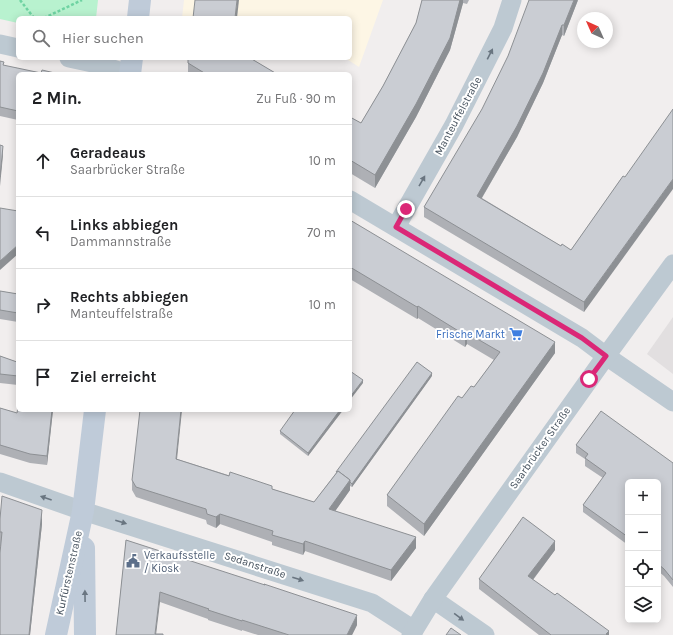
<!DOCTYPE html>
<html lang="de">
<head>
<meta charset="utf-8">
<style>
  :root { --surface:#fff; --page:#f2f2f2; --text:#202124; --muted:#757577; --line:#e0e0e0 }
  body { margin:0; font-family:Karla,sans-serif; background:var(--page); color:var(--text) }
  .controls { position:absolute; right:12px; bottom:12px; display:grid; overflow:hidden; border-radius:6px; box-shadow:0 2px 10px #0003 }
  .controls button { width:36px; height:36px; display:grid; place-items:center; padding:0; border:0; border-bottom:1px solid var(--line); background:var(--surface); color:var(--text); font:20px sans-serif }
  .compass { position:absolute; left:577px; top:12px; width:36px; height:36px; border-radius:50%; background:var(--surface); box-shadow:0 2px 10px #0003; rotate:315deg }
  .stop { position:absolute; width:12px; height:12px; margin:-9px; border:3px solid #db2777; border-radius:50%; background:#fff }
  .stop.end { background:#db2777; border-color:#fff; box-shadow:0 1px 4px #0008 }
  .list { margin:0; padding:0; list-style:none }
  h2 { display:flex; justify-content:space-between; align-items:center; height:52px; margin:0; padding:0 16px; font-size:17px }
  h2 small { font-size:13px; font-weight:400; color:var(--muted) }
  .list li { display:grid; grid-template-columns:26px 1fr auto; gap:12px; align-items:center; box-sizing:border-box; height:72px; padding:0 16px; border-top:1px solid var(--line) }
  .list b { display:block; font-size:15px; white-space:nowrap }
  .list p { margin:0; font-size:13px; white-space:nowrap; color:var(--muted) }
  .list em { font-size:13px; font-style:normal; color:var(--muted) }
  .icon { flex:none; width:22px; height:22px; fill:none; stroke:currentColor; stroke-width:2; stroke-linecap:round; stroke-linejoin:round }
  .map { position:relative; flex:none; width:673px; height:635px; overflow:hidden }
  .search { position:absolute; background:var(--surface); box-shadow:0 2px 10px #0003; left:16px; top:16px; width:336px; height:44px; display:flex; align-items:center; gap:10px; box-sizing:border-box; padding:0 14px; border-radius:6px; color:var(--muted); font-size:15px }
  .panel { position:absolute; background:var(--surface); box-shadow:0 2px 10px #0003; left:16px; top:72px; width:336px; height:340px; border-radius:6px }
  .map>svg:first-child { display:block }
  .commercial { fill:#fdf6e5 }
  .education { fill:#e2dfe0 }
  .green { fill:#b8f2cf }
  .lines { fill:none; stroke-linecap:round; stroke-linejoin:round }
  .path { stroke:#6ed3a2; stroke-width:2.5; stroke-dasharray:3 2; stroke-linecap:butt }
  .street { stroke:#bdc9d2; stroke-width:19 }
  .secondary { stroke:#bfcbd9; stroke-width:22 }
  .wall { fill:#aeb0b5 }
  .shaded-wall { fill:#8d9094 }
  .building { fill:#cacdd3; stroke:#8d9094 }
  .oneway { fill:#697580 }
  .oneway2 { fill:#6a7682 }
  .route { stroke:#db2777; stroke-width:5 }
  .labels { text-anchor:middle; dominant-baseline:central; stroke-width:4; stroke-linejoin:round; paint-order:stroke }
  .street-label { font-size:11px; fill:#45515d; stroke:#fff }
  .shop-label { font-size:11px; fill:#366cbe; stroke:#fff; text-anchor:end }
  .service-label { font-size:11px; fill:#4e5e75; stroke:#fff; text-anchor:start }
</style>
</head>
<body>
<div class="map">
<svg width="673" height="635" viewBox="0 0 673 635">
  <rect width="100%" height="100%" fill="#f1eeee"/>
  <!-- commercial -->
  <path class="commercial" d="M184,0H383L359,67L345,58H350V18H182Z"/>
  <!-- education -->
  <path class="education" d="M673,317V374L647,354Z"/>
  <!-- green -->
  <path class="green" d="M0,0H98L96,18H18V23L0,19Z"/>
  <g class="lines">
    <!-- path -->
    <g class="path">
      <path d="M20,0L34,18"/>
      <path d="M44,18L82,0"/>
    </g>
    <!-- street -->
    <g class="street">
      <path d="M0,44L18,48"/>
      <path d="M69,58L97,64L129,74"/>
      <path d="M350,200L582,338L606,356L673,402"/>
      <path d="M396,227L454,125L503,28L512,0"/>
      <path d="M0,482L83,511L372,603L414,630"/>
      <path d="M433,599L485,635"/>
      <path d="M411,635L433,599L606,356L673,264"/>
    </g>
    <!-- secondary -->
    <g class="secondary">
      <path d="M138,18L140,0"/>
      <path d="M130,74L132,58"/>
      <path d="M84,548L85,635"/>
      <path d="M56,635L83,511L95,410"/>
    </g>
  </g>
  <!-- wall -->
  <g class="wall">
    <path d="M422,0H469L467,4L463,3L450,50L416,117L375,188L350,173V117L361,123L383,86L416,23Z"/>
    <path d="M578,0L564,36L562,35L543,83L517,137L482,198L561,246L571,250L623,176L584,312L424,217V207Z"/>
    <path d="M0,61L4,66L41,73L59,74H18V120L0,116Z"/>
    <path d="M188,63L277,74H188Z"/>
    <path d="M350,220L555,353L424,536L387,506V495L462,398L474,387L494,360L467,344L465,347L418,318L417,319L350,279Z"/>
    <path d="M0,291L18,294V322L0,319Z"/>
    <path d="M18,355V385L0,383V356L17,362Z"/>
    <path d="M432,376L352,487L350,486V490L335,511L416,548L391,581L305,551L303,555L272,545V542L220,524L216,528L207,524L206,520L136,497L132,490V480L177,459L314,502L336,473V472Z"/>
    <path d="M0,408L17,413L18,410H53L47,465L30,463L0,454Z"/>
    <path d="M343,410L308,456L280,434V431Z"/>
    <path d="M576,445L673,463V587L664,576L658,571V482H628V545L583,512V505L603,478L585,466V459L576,453Z"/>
    <path d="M0,519L42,524L30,635H0L1,546H0Z"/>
    <path d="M126,540L357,625L352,635H258L242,630V631L208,620V619L160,602L116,635Z"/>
    <path d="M555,550L533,580L609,635H539L479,589V579Z"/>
  </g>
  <!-- shaded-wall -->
  <g class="shaded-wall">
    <path d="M237,0H239L237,18H235Z"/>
    <path d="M460,0H463V3L450,50L416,117L375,188V175Z"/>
    <path d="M574,0H578L564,36V25Z"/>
    <path d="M562,25V35L543,83L517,137L477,206V196Z"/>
    <path d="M3,146V155L0,186V177Z"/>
    <path d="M673,179V189L584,312V302Z"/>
    <path d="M18,245V254L0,270V261Z"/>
    <path d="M418,306V318L417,319V307Z"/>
    <path d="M467,333V344L465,347V335Z"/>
    <path d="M555,342V353L424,536V524Z"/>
    <path d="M432,373V376L352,487V484Z"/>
    <path d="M363,380V383L350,400V397Z"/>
    <path d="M52,410H53L47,465V456Z"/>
    <path d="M181,410H182L176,469V459Z"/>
    <path d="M340,410H343L308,456V453Z"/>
    <path d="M350,480V490L329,520V509Z"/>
    <path d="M42,510V524L30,635H29Z"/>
    <path d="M220,514V524L216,528V517Z"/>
    <path d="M416,537V548L391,581V570Z"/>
    <path d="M305,541V551L303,555V544Z"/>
    <path d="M555,541V550L528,586V576Z"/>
    <path d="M160,592V602L156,635H155Z"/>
    <path d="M357,615V625L352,635H347Z"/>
    <path d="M609,631V635H606V634Z"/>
  </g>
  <!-- building -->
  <g class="building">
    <path d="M195,0H237L235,18H193Z"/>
    <path d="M422,0H460L450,38L416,104L375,175L350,160V117L361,123L383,86L416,23Z"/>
    <path d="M529,0H574L564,25H562L543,73L517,126L477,196L561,246L562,244L571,250L623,176L625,177L673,109V179L584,302L424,207L482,109L508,56Z"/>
    <path d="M188,58H250L277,74H206L188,63Z"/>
    <path d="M0,61L4,62L3,65L41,73L42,70L59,74H18V111L0,107Z"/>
    <path d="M0,145L3,146L0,177Z"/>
    <path d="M0,208L18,211V245L0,261Z"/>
    <path d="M350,220L555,342L424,524L387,495L458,396L462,398L471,386L474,387L500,352L467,333L465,335L418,306L417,307L350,267Z"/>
    <path d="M0,291L18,294V313L0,310Z"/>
    <path d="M18,355V376L0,374V356L17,362Z"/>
    <path d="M417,362L432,373L352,484L350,482V480L338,471L337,472H336Z"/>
    <path d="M350,371L363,380L350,397Z"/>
    <path d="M18,407V410H52L47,456L30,454L0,445V408L17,413Z"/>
    <path d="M140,410H181L176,459L229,476L230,472L272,486V489L314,502L338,471L350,480L329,509L416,537L391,570L305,541L303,544L272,535L273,531L220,514L216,517L207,514L206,509L136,487L132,480Z"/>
    <path d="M295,410H340L308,453L280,431Z"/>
    <path d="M601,411L673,463V580L664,569L658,564V482H628V537L583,505L606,473L585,458L588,454L576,445Z"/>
    <path d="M2,496L42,510L29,635H0V553L2,532H0V519Z"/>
    <path d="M523,517L555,541L528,576L555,595L557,593L609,631L606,634L607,635H551L479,579Z"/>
    <path d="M126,540L265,585L264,584L357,615L347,635H289L242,620V621L208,610L209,609L160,592L155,634H163V635H116Z"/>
    <path d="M451,628L461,635H446Z"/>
  </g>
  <!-- one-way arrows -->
  <defs><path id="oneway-solid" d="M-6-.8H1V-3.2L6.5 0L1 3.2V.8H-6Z"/></defs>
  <g class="oneway">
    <use href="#oneway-solid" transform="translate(490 54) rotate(-63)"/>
    <use href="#oneway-solid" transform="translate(422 181) rotate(-60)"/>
    <use href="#oneway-solid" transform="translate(46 498) rotate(-161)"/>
    <use href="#oneway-solid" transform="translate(121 522) rotate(17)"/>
    <use href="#oneway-solid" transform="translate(298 579) rotate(18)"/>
    <use href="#oneway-solid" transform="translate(459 617) rotate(36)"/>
  </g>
  <use class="oneway2" href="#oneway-solid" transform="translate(85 596) rotate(-91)"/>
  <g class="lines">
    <!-- route -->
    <path class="route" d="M406,209L396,227L582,338L606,356L589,379"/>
  </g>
  <!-- icons -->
  <defs>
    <g id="supermarket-bare" transform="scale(1.08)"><path d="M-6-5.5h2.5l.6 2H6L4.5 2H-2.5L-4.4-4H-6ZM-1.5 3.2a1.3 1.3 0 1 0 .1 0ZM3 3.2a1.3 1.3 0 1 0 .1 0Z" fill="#3f7fe0" stroke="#fff" stroke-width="2.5" paint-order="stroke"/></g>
    <g id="civic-bare" transform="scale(1.08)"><path d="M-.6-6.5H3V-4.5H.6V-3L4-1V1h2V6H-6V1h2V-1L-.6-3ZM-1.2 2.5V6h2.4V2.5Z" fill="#5c6f8a" stroke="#fff" stroke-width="2.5" paint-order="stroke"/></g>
  </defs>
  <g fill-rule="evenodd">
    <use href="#supermarket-bare" x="516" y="334"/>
    <use href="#civic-bare" x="133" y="561"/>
  </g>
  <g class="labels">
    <!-- street labels -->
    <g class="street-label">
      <text transform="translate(458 116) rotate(-62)">Manteuffelstraße</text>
      <text transform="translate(540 448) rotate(-55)">Saarbrücker Straße</text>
      <text transform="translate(255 565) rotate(18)">Sedanstraße</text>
      <text transform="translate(69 573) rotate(-77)">Kurfürstenstraße</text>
    </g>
    <!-- shop labels -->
    <g class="shop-label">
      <text x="505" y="334">Frische Markt</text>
    </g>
    <!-- service labels -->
    <g class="service-label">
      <text x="144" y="555">Verkaufsstelle<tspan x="144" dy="13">/ Kiosk</tspan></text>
    </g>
  </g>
</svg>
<div class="controls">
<button>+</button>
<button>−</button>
<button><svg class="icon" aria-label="locate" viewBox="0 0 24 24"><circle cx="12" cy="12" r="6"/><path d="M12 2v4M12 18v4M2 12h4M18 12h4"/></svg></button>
<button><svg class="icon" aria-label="layers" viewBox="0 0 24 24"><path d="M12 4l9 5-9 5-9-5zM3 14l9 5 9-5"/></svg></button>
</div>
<svg class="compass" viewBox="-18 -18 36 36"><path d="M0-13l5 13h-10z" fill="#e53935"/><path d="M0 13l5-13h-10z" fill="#757577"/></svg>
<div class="stop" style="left:589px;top:379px"></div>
<div class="stop end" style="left:406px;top:209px"></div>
<div class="search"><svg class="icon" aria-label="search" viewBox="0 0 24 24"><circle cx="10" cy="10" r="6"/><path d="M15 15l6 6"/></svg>Hier suchen</div>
<section class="panel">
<h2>2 Min.<small>Zu Fuß · 90 m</small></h2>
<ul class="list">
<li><svg class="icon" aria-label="ahead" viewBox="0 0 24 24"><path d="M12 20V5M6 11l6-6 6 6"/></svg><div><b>Geradeaus</b><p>Saarbrücker Straße</p></div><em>10 m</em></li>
<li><svg class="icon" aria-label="left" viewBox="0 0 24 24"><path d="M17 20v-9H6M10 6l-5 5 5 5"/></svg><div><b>Links abbiegen</b><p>Dammannstraße</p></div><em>70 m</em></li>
<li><svg class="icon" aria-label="right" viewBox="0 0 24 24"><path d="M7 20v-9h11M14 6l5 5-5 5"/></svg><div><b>Rechts abbiegen</b><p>Manteuffelstraße</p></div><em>10 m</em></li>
<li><svg class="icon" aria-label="arrive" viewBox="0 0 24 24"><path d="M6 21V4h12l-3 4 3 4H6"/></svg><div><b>Ziel erreicht</b></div></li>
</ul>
</section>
</div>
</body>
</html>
